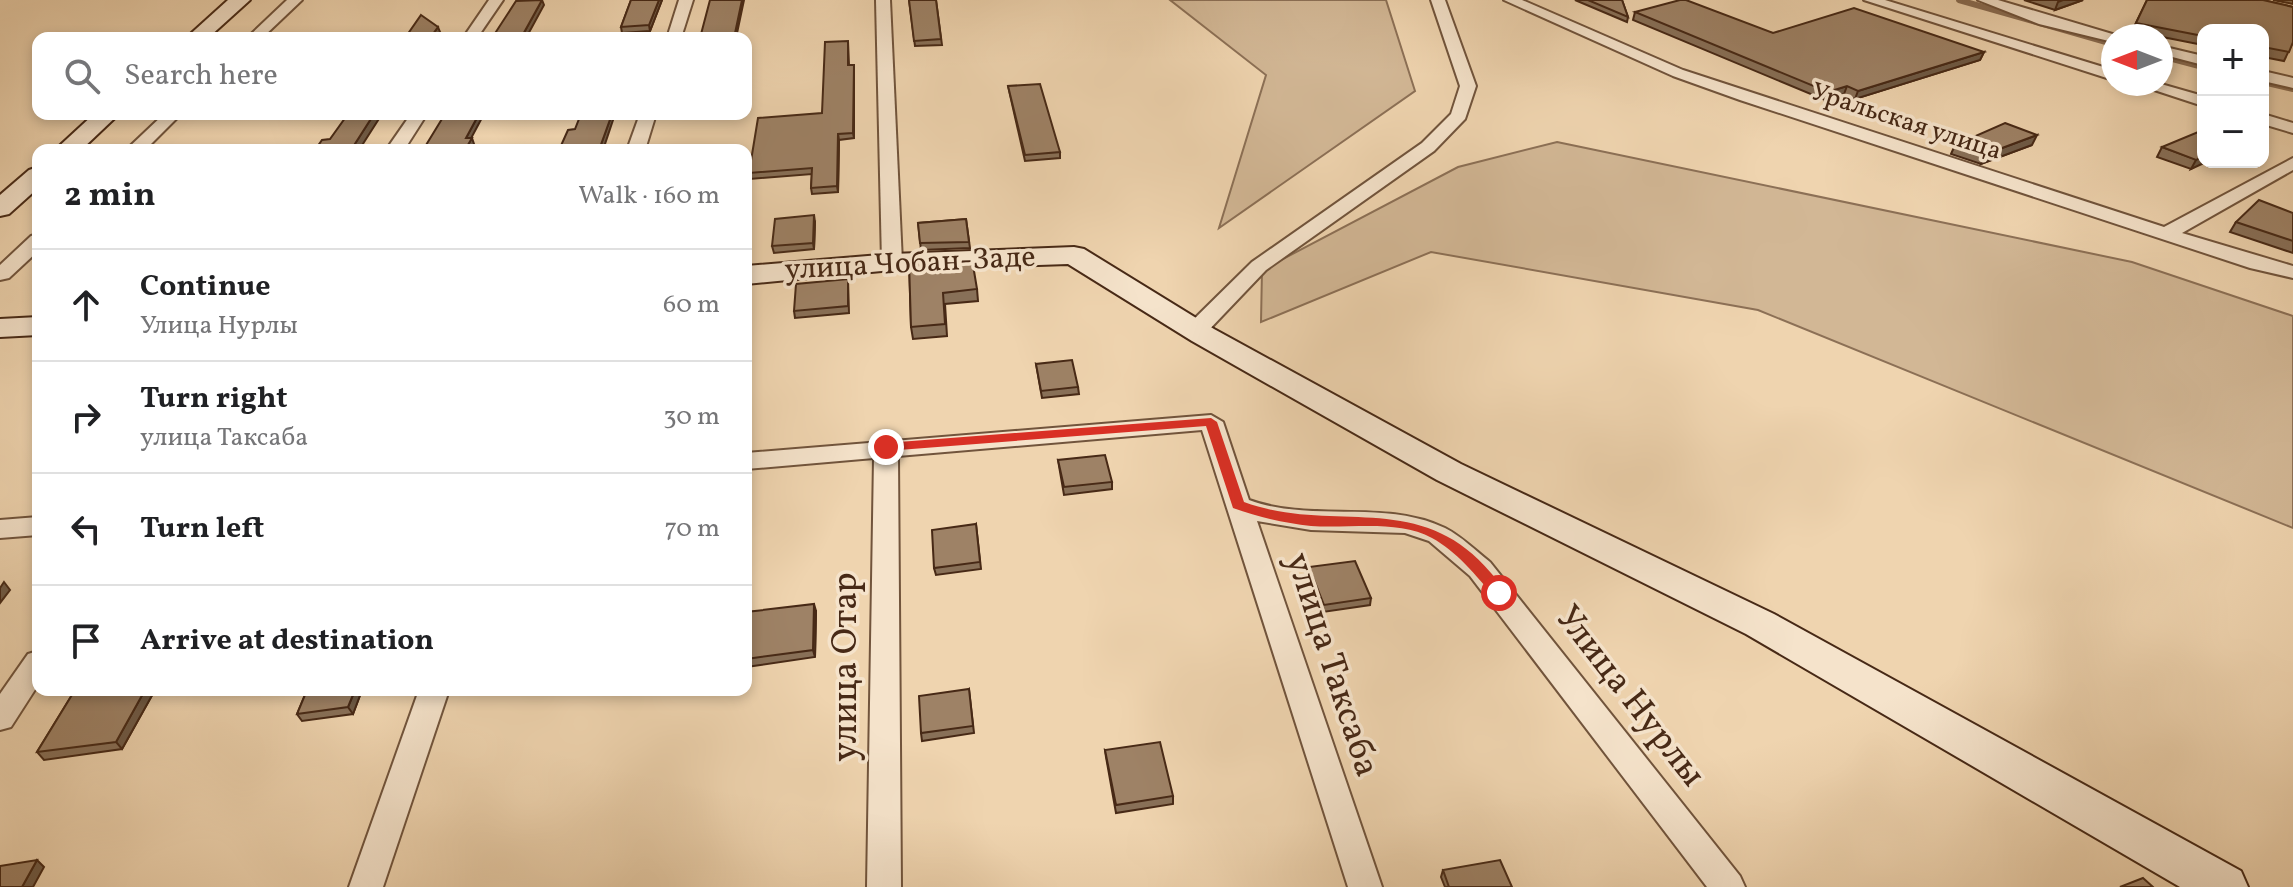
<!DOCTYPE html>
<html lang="en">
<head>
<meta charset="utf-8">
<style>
  :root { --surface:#fff; --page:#f2f2f2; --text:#202124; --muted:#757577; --line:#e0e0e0 }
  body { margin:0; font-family:Vollkorn,serif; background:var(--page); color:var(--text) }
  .controls { position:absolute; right:24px; top:24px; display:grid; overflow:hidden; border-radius:16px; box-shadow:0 4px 12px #0003 }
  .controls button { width:72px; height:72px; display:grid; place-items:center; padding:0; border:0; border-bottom:2px solid var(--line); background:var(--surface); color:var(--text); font:40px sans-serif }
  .compass { position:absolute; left:2101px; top:24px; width:72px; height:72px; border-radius:50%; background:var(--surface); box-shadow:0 4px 12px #0003; rotate:270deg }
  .stop { position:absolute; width:24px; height:24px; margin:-18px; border:6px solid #d93025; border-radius:50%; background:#fff }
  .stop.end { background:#d93025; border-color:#fff; box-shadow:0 2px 8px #0008 }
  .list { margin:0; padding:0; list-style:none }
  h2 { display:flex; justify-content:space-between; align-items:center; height:104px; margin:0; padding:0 32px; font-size:34px }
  h2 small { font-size:26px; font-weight:400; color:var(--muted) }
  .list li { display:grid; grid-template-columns:52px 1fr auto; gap:24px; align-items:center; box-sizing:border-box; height:112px; padding:0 32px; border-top:2px solid var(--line) }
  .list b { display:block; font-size:30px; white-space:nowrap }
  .list p { margin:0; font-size:26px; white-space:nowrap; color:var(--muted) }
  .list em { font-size:26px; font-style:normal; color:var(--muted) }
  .icon { flex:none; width:44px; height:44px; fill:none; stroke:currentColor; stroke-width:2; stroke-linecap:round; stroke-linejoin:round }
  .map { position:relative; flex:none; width:2293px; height:887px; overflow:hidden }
  .search { position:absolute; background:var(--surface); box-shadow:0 4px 12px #0003; left:32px; top:32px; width:720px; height:88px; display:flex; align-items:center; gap:20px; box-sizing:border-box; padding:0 28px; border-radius:16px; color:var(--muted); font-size:30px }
  .panel { position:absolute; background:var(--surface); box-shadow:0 4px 12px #0003; left:32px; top:144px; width:720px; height:552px; border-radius:16px }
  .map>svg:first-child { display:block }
  .green { fill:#d2b795; stroke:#8c7056; stroke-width:2 }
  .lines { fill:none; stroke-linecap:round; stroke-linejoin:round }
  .stream { stroke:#8a6d53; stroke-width:6 }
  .minor-casing { stroke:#71543c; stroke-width:4 }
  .secondary-casing { stroke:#472916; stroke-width:4 }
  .minor { fill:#f5e3cb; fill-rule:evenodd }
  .secondary { fill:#f5e3cb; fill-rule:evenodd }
  .wall { fill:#887058; stroke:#472916; stroke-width:2 }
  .shaded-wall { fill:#6f5b47; stroke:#472916; stroke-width:2 }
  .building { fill:#9e8266; stroke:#472916; stroke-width:2 }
  .route { fill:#d93025 }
  .labels { text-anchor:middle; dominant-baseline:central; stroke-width:7; stroke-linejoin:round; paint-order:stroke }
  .far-street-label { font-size:26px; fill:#472916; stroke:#f5e3cb }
  .street-label { font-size:30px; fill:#472916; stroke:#f5e3cb }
  .near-street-label { font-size:36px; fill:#472916; stroke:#f5e3cb }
</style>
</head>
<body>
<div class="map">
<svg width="2293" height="887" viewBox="0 0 2293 887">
  <rect width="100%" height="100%" fill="#efd4af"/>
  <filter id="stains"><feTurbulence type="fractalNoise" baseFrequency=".0025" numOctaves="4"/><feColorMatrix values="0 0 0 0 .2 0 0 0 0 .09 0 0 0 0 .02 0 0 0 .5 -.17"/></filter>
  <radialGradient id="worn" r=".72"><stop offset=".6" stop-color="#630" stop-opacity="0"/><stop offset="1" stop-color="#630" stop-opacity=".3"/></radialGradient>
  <!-- green -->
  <g class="green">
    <path d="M1170,0H1386L1415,91L1219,228L1266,75Z"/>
    <path d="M1557,142L2132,262L2293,316V528L1758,310L1431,252L1261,322L1262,270L1458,167Z"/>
  </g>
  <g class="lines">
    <!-- stream -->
    <g class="stream">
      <path d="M1959,0L2113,44"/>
      <path d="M2161,56L2203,67"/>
      <path d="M2263,82L2293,89"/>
    </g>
    <!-- minor casing -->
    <g class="minor-casing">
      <g id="minor">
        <path d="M287,0H302L262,38H247Z"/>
        <path d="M489,0H503L477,38H463Z"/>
        <path d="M679,0H693L681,38H667Z"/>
        <path d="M876,0H890L902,262L892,268L882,262Z"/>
        <path d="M1431,0H1445L1476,86L1465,119L1434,151L1266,270L1204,335H1188L1185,330L1188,325L1252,262L1422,143L1451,114L1460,86Z"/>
        <path d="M1504,0H1522L1683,70L2164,227L2293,158V170L2182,233L2293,266V278L2250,268L1740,100L1673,76Z"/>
        <path d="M1864,0H1885L2113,70V80Z"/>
        <path d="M1978,0H1998L2119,36H2113V42L2039,24Z"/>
        <path d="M2161,46L2203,56V65L2161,54Z"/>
        <path d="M2263,71L2293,78V88L2263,81Z"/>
        <path d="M2136,84H2161L2203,96V106Z"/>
        <path d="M164,114H181L145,150H126Z"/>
        <path d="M411,114H427L404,150H386Z"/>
        <path d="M640,114H656L645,150H627Z"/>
        <path d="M2263,114L2293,123V133L2263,124Z"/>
        <path d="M38,234V251L9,278L0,280V265L31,236Z"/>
        <path d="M1211,415L1223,422L1249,500C1312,523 1385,499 1445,528C1461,536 1476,551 1490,562L1740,876L1745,887H1707L1470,576L1429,541L1405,533L1311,530L1257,521L1382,887H1348L1202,430L898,456L901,887H867L874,458L746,469V453Z"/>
        <path d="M38,517V535L0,538V520Z"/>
        <path d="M38,651V685L11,727L0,730V694L28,654Z"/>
        <path d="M419,690H449L383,887H349Z"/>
      </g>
    </g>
    <!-- secondary casing -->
    <g class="secondary-casing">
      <g id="secondary">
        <path d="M228,0H250L208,38H186Z"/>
        <path d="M94,114H119L81,150H55Z"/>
        <path d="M38,167V188L9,214L0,216V195L29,170Z"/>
        <path d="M1074,247L1084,249L1214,329L1461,464L1774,614L2241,871L2248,887H2180L1746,634L1437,480L1192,341L1068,264L892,270L746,284V266L892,254Z"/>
        <path d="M38,317V335L0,337V319Z"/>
      </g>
    </g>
    <!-- minor -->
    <use href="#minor" class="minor"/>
    <!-- secondary -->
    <use href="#secondary" class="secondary"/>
  </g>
  <!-- wall -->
  <g class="wall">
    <path d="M631,0H662L650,31L622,33L621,27Z"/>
    <path d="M909,0H936L942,45L915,46Z"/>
    <path d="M1575,0H1622L1628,17L1627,22Z"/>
    <path d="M2024,0H2083L2055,10Z"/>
    <path d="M2147,0H2263L2293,7V42L2284,61L2263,57V30H2203V45L2132,31Z"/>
    <path d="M2273,0H2293V4Z"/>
    <path d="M1635,12L1773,33L1984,52L1980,60L1855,99L1844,94L1825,100L1633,20Z"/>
    <path d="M848,41L849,65H854V138L839,140L838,192L812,194L811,188L812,174L750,179L749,173L822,113Z"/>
    <path d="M1008,86L1060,152V158L1025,161Z"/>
    <path d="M1955,145H2032L1981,164L1951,154Z"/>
    <path d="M2162,147L2203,162L2191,169L2157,157Z"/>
    <path d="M2293,213V253L2230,232L2236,222Z"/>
    <path d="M966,219L970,248L921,250L918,223Z"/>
    <path d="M815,222L814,249L774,253L772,246Z"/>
    <path d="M909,261L977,289L978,301L945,304L947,336L913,339L911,327Z"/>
    <path d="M848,279L849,313L795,318L794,311Z"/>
    <path d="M1036,364L1078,387L1079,394L1042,398Z"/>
    <path d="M1058,460L1112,482V489L1064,495Z"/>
    <path d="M976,524L981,569L936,575L934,568Z"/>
    <path d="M1309,567L1371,598L1370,605L1323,612L1309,574Z"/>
    <path d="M816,611L815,657L746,667V612Z"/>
    <path d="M969,689L974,733L922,741L921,733Z"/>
    <path d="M75,690H155L122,749L44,760L37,752Z"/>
    <path d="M307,690H362L353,714L302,721L297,714Z"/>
    <path d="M1105,750L1173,796V804L1116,813L1106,757Z"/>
    <path d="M1443,870L1512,887H1445L1441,877Z"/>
  </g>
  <!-- shaded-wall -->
  <g class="shaded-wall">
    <path d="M542,0L544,5L526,38H521Z"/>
    <path d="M659,0H662L650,31L649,25Z"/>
    <path d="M742,0H744L736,38H734Z"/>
    <path d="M2063,0H2083L2055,10L2058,2Z"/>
    <path d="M438,27L440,32L436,38H430Z"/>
    <path d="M1984,52L1980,60L1855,99L1858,91Z"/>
    <path d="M854,65V138L853,133Z"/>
    <path d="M1847,86L1844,94L1825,100L1828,92Z"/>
    <path d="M374,114H382L359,150H351Z"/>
    <path d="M479,114H484L468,144L466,138Z"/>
    <path d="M612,114H615L603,150H599Z"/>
    <path d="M838,134L839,140L838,192L837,186Z"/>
    <path d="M2037,135L2032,145L1981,164L1986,154Z"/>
    <path d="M472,138L474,144L471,150H465Z"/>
    <path d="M2203,156V162H2206L2191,169L2196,160Z"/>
    <path d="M814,215L815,222L814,249L813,243Z"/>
    <path d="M4,582L10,590L0,603V588Z"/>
    <path d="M814,604L816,611L815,657L813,650Z"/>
    <path d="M145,690H155L122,749L116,742Z"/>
    <path d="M355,690H362L353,714L348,707Z"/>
    <path d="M37,860L44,867L33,887H22Z"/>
  </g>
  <!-- building -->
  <g class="building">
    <path d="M542,0L521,38H492L516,1Z"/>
    <path d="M631,0H659L649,25L621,27Z"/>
    <path d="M710,0H742L734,38H700Z"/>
    <path d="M909,0H936L941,39L914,41Z"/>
    <path d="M1588,0H1622L1628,17Z"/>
    <path d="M1680,0H1686L1773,33L1854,8L1984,52L1858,91L1847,86L1828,92L1635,12Z"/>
    <path d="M2147,0H2263L2293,7V42L2289,52L2263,47V30H2203V36L2136,23Z"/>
    <path d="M421,15L438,27L430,38H405Z"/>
    <path d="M848,41V65H854L853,133L838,134L837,186L811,188L812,168L749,173L758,118L822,113L825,42Z"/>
    <path d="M1040,84L1060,152L1025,155L1008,86Z"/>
    <path d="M348,114H374L351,150H315L322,140L330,139Z"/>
    <path d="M445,114H479L466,138H472L465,150H423Z"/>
    <path d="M581,114H612L599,150H559L568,130L575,129Z"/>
    <path d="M2005,123L2037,135L1986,154L1955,145Z"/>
    <path d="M2203,130V156L2196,160L2162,147Z"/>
    <path d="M2259,200L2293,213V241L2236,222Z"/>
    <path d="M814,215L813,243L772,246L775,219Z"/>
    <path d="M966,219L969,242L920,243L918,223Z"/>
    <path d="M972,259L977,289L943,293L945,324L911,327L909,261Z"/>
    <path d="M848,279V306L794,311L796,284Z"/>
    <path d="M1072,360L1078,387L1041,391L1036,364Z"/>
    <path d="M1105,455L1112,482L1064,487L1058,460Z"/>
    <path d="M976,524L980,562L934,568L932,530Z"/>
    <path d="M1355,561L1371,598L1324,605L1309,567Z"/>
    <path d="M814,604L813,650L746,659V612Z"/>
    <path d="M969,689L973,726L921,733L919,696Z"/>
    <path d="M75,690H145L116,742L37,752Z"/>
    <path d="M307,690H355L348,707L297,714Z"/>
    <path d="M1160,742L1173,796L1116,805L1105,750Z"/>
    <path d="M37,860L22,887H0V866Z"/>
    <path d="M1500,860L1512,887H1449L1443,870Z"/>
    <path d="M2143,878L2153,887H2120Z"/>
  </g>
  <!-- route -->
  <path class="route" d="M1211,418L1217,422L1244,502C1334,535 1420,488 1491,573C1497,580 1507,588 1505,597H1494C1477,576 1456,551 1432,538C1397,519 1350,529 1311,526C1284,523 1258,517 1233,508L1206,426L886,451L879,447L886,443Z"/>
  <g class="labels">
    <!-- far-street labels -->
    <g class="far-street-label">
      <text transform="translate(1906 122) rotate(18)">Уральская улица</text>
    </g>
    <!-- street labels -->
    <g class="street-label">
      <text transform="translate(910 264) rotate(-3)">улица Чобан-Заде</text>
    </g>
    <!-- near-street labels -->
    <g class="near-street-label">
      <text transform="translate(1331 665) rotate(72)">улица Таксаба</text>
      <text transform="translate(847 667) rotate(-90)">улица Отар</text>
      <text transform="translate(1629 697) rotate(52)">Улица Нурлы</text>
    </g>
  </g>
  <rect width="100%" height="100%" filter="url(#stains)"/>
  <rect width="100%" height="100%" fill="url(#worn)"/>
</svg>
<div class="controls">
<button>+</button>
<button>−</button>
</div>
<svg class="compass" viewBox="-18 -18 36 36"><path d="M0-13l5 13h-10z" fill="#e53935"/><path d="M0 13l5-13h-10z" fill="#757577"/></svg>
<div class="stop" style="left:1499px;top:593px"></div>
<div class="stop end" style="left:886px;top:447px"></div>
<div class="search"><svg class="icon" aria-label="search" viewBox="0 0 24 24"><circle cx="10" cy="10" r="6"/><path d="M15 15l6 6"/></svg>Search here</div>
<section class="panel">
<h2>2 min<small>Walk · 160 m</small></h2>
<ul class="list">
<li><svg class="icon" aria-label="ahead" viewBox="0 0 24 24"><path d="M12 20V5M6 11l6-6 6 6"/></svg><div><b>Continue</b><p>Улица Нурлы</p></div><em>60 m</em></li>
<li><svg class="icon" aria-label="right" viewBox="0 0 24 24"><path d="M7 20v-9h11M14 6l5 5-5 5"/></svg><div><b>Turn right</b><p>улица Таксаба</p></div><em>30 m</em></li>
<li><svg class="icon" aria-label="left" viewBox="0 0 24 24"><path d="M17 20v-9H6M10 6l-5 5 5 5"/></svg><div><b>Turn left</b></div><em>70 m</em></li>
<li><svg class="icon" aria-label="arrive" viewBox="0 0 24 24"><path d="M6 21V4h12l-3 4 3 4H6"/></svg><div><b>Arrive at destination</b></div></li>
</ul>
</section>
</div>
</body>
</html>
